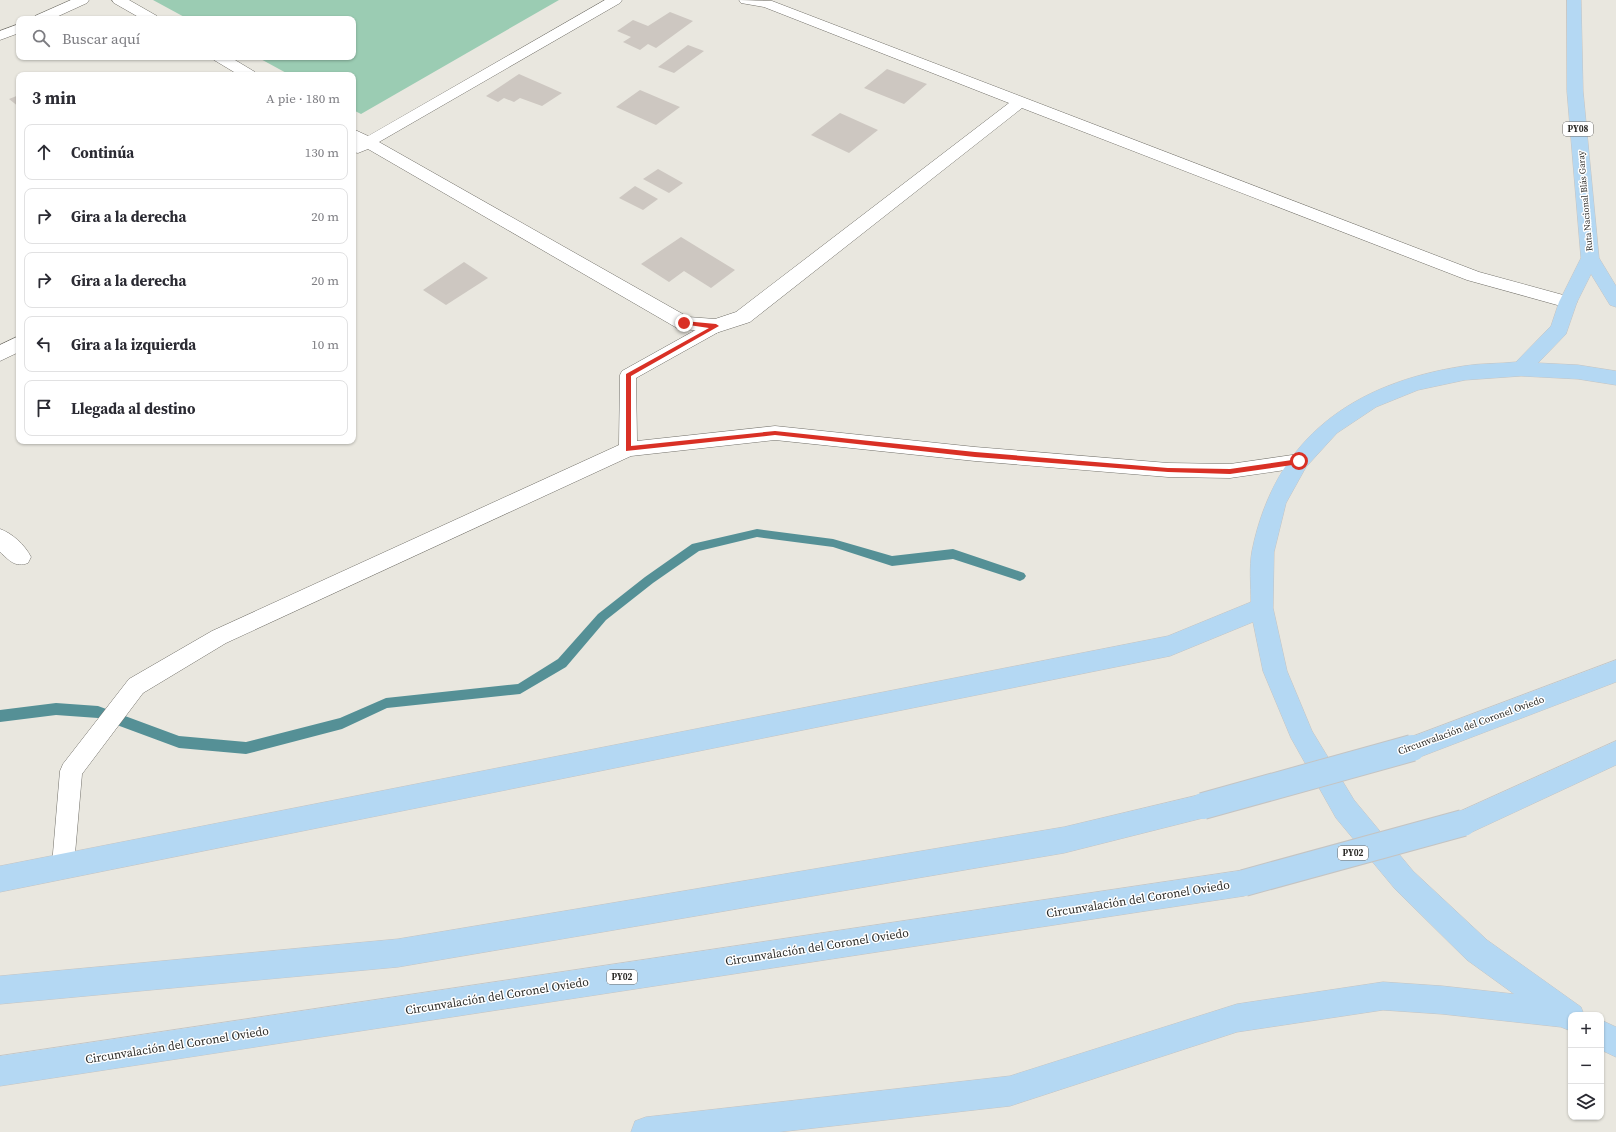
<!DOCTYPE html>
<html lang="es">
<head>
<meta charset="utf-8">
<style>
  :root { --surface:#fff; --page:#f7f7f7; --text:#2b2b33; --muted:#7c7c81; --line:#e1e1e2 }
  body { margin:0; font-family:"Source Serif 4",serif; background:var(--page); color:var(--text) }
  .controls { position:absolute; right:12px; bottom:12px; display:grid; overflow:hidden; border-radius:8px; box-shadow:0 1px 3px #0004 }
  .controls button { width:36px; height:36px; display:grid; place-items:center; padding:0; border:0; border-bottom:1px solid var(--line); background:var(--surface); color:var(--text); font:20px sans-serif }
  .stop { position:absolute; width:12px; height:12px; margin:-9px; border:3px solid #d93025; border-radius:50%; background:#fff }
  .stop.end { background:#d93025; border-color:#fff; box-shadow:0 1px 4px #0008 }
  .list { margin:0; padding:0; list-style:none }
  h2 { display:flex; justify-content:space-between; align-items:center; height:52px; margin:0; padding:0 16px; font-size:17px }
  h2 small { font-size:13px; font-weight:400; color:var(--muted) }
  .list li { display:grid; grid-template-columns:26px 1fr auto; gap:12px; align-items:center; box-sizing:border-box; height:56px; margin:0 8px 8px; padding:0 8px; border:1px solid var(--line); border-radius:8px }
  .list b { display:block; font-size:15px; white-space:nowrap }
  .list em { font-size:13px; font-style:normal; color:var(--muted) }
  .icon { flex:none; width:22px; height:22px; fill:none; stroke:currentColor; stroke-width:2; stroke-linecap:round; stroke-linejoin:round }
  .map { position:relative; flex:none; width:1616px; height:1132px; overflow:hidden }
  .search { position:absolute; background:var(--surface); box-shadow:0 1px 3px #0004; left:16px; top:16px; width:340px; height:44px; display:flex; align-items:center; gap:10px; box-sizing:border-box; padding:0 14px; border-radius:8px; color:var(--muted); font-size:15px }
  .panel { position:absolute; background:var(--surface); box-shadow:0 1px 3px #0004; left:16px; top:72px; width:340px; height:372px; border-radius:8px }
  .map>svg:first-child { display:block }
  .green { fill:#9bccb3 }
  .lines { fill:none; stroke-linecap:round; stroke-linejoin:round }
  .stream { fill:#559096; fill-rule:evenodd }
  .building { fill:#cdc7c1 }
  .lane-casing { stroke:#727069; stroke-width:1 }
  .street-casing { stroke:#727069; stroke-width:1 }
  .highway-casing { stroke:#c4c4c3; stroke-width:1 }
  .lane { fill:#fff; fill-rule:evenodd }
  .street { fill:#fff; fill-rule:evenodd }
  .highway { fill:#b4d8f3; fill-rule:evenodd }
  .highway-bridge-casing { stroke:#c4c4c3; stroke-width:28; stroke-linecap:butt }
  .highway-bridge { stroke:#b4d8f3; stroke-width:26 }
  .route { fill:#d93025 }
  .labels { text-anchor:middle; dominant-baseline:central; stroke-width:3; stroke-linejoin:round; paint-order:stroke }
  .shield { fill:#fff; stroke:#6c6b69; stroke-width:1 }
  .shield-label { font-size:9px; font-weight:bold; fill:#2d2c29 }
  .far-street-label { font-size:9px; fill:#2d2c29; stroke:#fff }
  .street-label { font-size:10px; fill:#2d2c29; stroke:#fff }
  .near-street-label { font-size:12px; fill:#2d2c29; stroke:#fff }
</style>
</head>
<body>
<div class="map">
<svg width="1616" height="1132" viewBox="0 0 1616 1132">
  <rect width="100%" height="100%" fill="#e9e7df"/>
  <!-- green -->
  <path class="green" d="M153,0H559L361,114L353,110V75H290L257,57H353V19H188Z"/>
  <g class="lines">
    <!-- stream -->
    <path class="stream" d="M757,529L833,539L892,556L953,549L1024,573L1026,576L1024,579L1020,581L953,559L892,566L833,547L757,537L699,551L653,583L606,620L566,667L520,694L387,708L342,729L246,754L179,748L98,718L56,715L0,722V710L56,703L98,706L179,736L246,742L340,718L386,698L518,684L558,659L598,614L645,577L692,544Z"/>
  </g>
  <!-- building -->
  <g class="building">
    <path d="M670,12L693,21L656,48L648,44L640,50L623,42L631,37L617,31L633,20L648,26Z"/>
    <path d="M688,45L704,51L674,73L658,67Z"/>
    <path d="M887,69L927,84L904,104L864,88Z"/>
    <path d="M519,74L551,88L562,93L542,106L520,98L514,102L504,98L498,102L486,96Z"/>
    <path d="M640,90L680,107L656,125L616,107Z"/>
    <path d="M19,95V107L9,99Z"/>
    <path d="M840,113L878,130L849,153L811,135Z"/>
    <path d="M658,169L683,183L669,193L643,179Z"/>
    <path d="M635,186L658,199L643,210L619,198Z"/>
    <path d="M681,237L735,270L711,288L684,271L669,282L641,264Z"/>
    <path d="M464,262L488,278L446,305L423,290Z"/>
  </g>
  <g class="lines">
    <!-- lane casing -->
    <g class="lane-casing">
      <path id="lane" d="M716,320L722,322L724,326L722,330L636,378L637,441L775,426L975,447L1168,463L1230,464L1299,454L1305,456L1308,461L1305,466L1299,468L1230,478L1168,477L975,461L775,440L631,456L226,643L143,693L82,774L74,865L71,873L63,876L55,873L52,865L60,771L63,764L129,679L212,631L619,445L620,375L622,371L710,322Z"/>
    </g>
    <!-- street casing -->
    <g class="street-casing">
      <g id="street">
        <path d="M71,0H89L87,3L52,19H33L35,16Z"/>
        <path d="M112,0H129L157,16L159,19H142L114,3Z"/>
        <path d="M605,0H622L620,3L379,142L688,317L715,319L736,312L1009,103L764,7L741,3L739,0L772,1L1479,272L1574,298L1577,302L1574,306L1568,308L1467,280L1022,108L750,322L716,333L677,328L368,149L358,153L353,152V144L356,142L353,141V129L368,136Z"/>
        <path d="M19,24V33L0,40V31Z"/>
        <path d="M212,57H230L255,72L257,75H239L214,60Z"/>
        <path d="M19,336V352L0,361V345Z"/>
        <path d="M0,529C12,533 25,545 31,557L28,563C15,568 9,560 0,552Z"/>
      </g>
    </g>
    <!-- highway casing -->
    <g class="highway-casing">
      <g id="highway">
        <path d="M1567,0H1581L1583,91L1599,258L1616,286V307L1610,305L1591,274L1577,302L1566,334L1538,363L1578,365L1616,371V385L1578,379L1521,376L1465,380L1418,390L1376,407L1337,433L1306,467L1286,503L1274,552L1273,608L1287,671L1312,731L1354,800L1413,871L1487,940L1581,1007L1584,1015H1571V1031L1561,1027L1442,1014L1383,1010L1237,1032L1010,1106L779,1132H631L635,1121L646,1117L1010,1076L1237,1004L1383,982L1442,986L1514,994L1467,960L1395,889L1336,818L1291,738L1263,671L1253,622L1170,656L0,892V866L1168,636L1251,602C1251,586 1249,567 1252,551C1275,437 1354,383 1464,366C1481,363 1499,364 1516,362L1551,326L1559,302L1581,258L1567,91Z"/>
        <path d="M1616,660V682L1412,760L1403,756L1400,748L1403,740Z"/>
        <path d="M1616,741V765L1472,832L1463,836L1454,832L1450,823L1454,814Z"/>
        <path d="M1203,794L1212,797L1216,806L1212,815L1203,818L1064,853L398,967L0,1004V976L398,939L1064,827Z"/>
        <path d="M1244,870L1253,874L1257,883L1253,892L1244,896L0,1086V1056Z"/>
        <path d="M1601,1020L1616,1027V1057L1601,1050Z"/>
      </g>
    </g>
    <!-- lane -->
    <use href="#lane" class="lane"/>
    <!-- street -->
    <use href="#street" class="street"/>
    <!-- highway -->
    <use href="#highway" class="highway"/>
    <!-- highway-bridge casing -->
    <g class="highway-bridge-casing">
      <g id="highway-bridge">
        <path d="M1203,806L1412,748"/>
        <path d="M1244,883L1463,823"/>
      </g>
    </g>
    <!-- highway-bridge -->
    <use href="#highway-bridge" class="highway-bridge"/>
  </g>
  <!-- route -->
  <path class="route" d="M684,321L716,324L719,326L631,376V446L775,431L975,452L1168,468L1230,469L1299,459L1302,461L1299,464L1230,474L1168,472L975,457L775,435L626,451V374L709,328L682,324V322Z"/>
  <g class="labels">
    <!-- shield labels -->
    <g class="shield">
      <rect x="1563" y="122" width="30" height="14" rx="3"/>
      <rect x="1338" y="846" width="30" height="14" rx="3"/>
      <rect x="607" y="970" width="30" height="14" rx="3"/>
    </g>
    <g class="shield-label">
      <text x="1578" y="129">PY08</text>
      <text x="1353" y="853">PY02</text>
      <text x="622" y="977">PY02</text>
    </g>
    <!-- far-street labels -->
    <g class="far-street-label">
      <text transform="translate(1585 201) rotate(-95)">Ruta Nacional Blás Garay</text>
    </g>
    <!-- street labels -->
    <g class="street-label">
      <text transform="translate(1471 725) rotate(-20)">Circunvalación del Coronel Oviedo</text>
    </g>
    <!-- near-street labels -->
    <g class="near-street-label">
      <text transform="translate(1138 899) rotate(-9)">Circunvalación del Coronel Oviedo</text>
      <text transform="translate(817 947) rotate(-9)">Circunvalación del Coronel Oviedo</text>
      <text transform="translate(497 996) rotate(-9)">Circunvalación del Coronel Oviedo</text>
      <text transform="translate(177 1045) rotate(-9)">Circunvalación del Coronel Oviedo</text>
    </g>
  </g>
</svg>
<div class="controls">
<button>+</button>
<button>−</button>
<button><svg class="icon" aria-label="layers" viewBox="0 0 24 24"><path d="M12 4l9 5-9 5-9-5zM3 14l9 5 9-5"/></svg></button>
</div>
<div class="stop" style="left:1299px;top:461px"></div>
<div class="stop end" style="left:684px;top:323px"></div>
<div class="search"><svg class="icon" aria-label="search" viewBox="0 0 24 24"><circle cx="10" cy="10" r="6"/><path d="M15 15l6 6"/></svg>Buscar aquí</div>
<section class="panel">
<h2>3 min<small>A pie · 180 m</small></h2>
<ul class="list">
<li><svg class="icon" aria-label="ahead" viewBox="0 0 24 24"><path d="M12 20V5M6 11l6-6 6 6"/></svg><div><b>Continúa</b></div><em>130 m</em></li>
<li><svg class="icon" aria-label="right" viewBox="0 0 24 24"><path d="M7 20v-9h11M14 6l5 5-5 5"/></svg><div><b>Gira a la derecha</b></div><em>20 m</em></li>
<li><svg class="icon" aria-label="right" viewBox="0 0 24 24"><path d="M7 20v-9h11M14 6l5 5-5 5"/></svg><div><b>Gira a la derecha</b></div><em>20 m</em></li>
<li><svg class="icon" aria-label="left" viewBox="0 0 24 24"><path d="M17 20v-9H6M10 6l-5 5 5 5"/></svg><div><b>Gira a la izquierda</b></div><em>10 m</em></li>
<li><svg class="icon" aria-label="arrive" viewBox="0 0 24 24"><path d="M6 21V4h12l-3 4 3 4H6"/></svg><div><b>Llegada al destino</b></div></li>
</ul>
</section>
</div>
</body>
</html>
